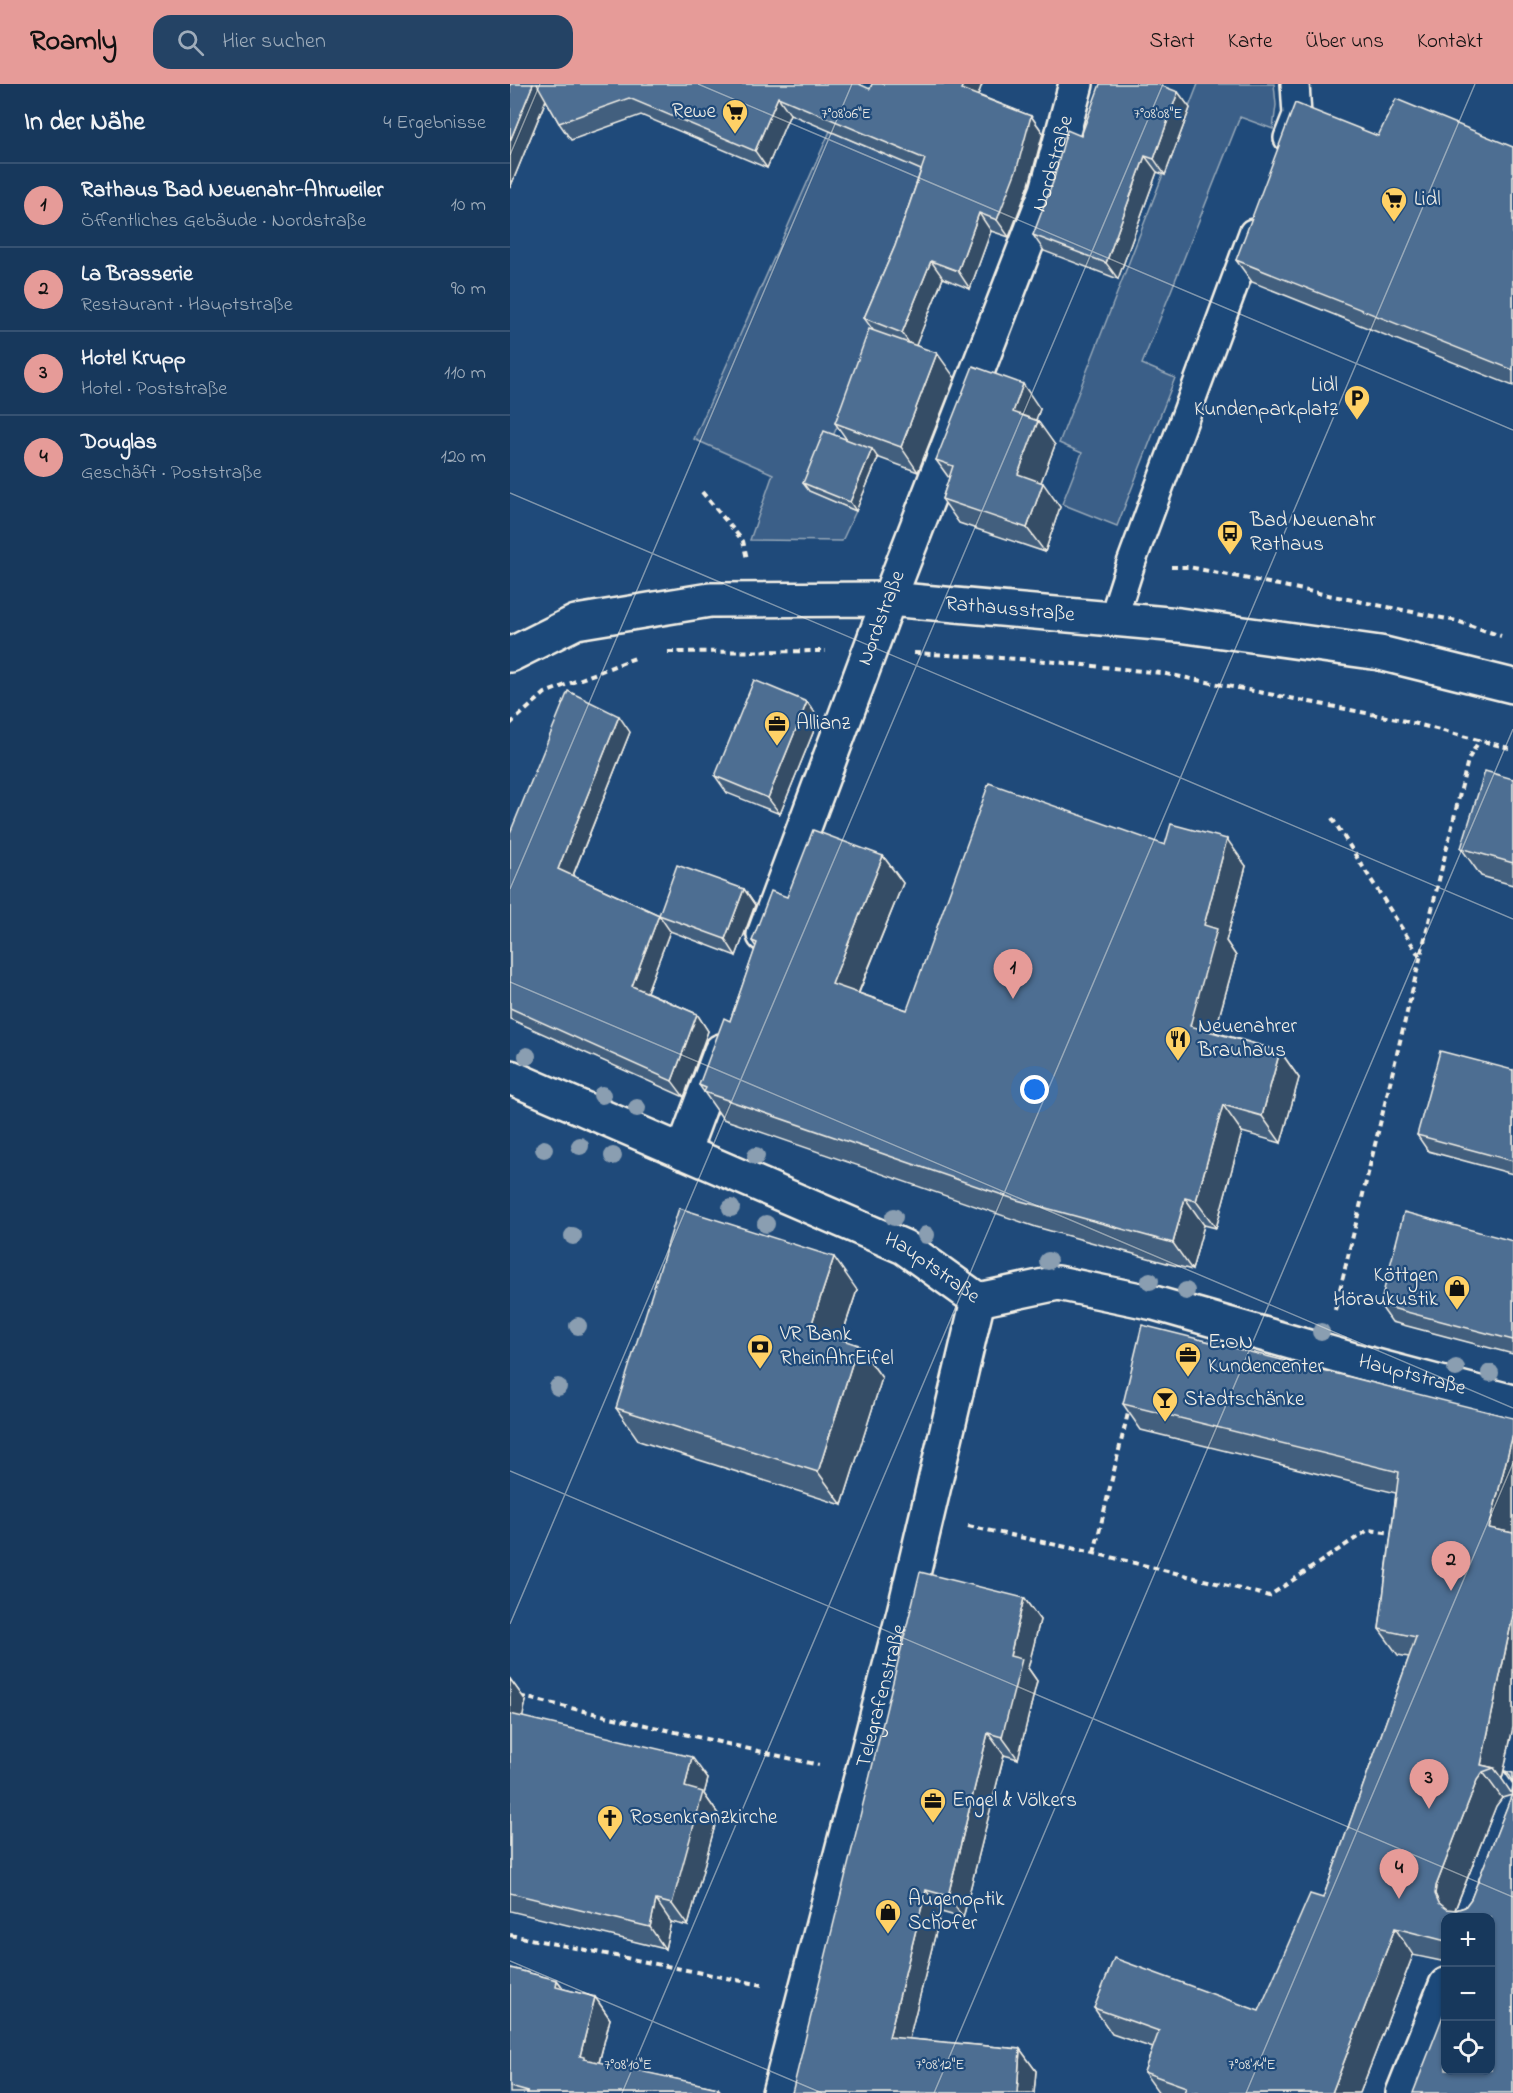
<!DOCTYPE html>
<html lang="de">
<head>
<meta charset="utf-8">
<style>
  :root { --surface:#17385c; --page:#244365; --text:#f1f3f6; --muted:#9eacbb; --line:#365272; --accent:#e69b98 }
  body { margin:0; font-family:"Indie Flower",sans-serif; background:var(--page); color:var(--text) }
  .controls { position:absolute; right:18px; bottom:18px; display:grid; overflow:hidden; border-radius:12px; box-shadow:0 2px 4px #0004 }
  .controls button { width:54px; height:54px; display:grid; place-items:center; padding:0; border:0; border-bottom:2px solid var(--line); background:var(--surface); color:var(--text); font:30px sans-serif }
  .you { position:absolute; left:525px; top:1006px; width:21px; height:21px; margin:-15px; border:4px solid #fff; border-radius:50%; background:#1a73e8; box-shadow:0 0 0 9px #1a73e833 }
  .badge { display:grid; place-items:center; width:39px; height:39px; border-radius:50%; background:var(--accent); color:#111; font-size:20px; font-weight:700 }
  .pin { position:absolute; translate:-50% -50px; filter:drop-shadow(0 2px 3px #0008) }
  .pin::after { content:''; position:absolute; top:32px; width:21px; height:18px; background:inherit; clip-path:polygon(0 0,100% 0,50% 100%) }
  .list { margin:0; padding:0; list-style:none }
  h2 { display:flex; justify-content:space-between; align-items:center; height:78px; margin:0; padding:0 24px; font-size:26px }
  h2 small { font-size:20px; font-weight:400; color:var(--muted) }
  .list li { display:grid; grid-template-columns:39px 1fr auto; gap:18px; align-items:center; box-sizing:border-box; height:84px; padding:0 24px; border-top:2px solid var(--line) }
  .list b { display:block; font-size:22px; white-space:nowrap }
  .list p { margin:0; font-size:20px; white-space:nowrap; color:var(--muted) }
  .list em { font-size:20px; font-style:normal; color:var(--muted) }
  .icon { flex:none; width:33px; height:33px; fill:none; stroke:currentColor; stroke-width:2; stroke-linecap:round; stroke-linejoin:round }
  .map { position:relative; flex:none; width:1003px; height:2009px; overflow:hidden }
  header { display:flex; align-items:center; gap:36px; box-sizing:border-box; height:84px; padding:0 30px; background:var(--accent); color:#111 }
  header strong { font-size:28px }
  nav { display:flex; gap:33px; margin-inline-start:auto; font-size:21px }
  .search { width:420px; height:54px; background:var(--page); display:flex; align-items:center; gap:15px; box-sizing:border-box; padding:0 21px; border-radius:18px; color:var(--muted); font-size:22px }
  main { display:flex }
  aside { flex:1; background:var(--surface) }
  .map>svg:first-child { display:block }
  .green { fill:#3a5f88; stroke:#97a8b8; stroke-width:1.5 }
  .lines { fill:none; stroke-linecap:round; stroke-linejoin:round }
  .lane-casing { stroke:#f4f1e8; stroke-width:32 }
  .street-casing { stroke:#f4f1e8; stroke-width:38 }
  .secondary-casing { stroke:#f4f1e8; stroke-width:38 }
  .path { stroke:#f4f1e8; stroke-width:4; stroke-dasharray:6 4.5; stroke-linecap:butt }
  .lane { stroke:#1f4a7a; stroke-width:27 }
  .street { stroke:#1f4a7a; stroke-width:33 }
  .secondary { stroke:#1f4a7a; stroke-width:33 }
  .tree { fill:#8a9eb1 }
  .wall { fill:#425f7e; stroke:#f4f1e8; stroke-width:1.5; fill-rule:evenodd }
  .shaded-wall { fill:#364d66; stroke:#f4f1e8; stroke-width:1.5 }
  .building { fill:#4d6e92; stroke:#f4f1e8; stroke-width:1.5 }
  .ticks { fill:none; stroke:#f4f1e8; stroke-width:1.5; stroke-opacity:0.45 }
  .labels { text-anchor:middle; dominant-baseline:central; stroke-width:4.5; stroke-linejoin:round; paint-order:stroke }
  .poi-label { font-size:21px; fill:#f4f1e8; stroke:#1f4a7a; text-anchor:start }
  .street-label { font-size:21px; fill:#f4f1e8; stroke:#1f4a7a }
  .ticks-label { font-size:15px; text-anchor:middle; fill:#f4f1e8; stroke:#1f4a7a; stroke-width:4.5; stroke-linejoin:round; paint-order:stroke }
</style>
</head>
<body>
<header>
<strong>Roamly</strong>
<div class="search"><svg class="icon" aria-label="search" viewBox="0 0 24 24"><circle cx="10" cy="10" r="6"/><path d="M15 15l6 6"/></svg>Hier suchen</div>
<nav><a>Start</a><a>Karte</a><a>Über uns</a><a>Kontakt</a></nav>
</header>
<main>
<aside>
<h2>In der Nähe<small>4 Ergebnisse</small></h2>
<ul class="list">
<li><span class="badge">1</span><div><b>Rathaus Bad Neuenahr-Ahrweiler</b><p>Öffentliches Gebäude · Nordstraße</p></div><em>10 m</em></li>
<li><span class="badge">2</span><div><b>La Brasserie</b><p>Restaurant · Hauptstraße</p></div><em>90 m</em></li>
<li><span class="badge">3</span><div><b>Hotel Krupp</b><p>Hotel · Poststraße</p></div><em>110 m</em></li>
<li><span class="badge">4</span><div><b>Douglas</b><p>Geschäft · Poststraße</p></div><em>120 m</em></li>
</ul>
</aside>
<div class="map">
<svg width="1003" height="2009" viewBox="0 0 1003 2009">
  <rect width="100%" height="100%" fill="#1f4a7a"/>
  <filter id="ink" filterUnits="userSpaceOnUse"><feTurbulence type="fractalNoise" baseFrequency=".0167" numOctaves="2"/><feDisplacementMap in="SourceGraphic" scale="12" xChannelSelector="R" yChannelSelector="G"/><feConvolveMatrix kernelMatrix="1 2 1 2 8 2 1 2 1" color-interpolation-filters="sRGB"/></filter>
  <g filter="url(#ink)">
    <!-- green -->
    <g class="green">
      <path d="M688,0H764L766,21L763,45L730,33L632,280L665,294L607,442L552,420L572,369L549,359Z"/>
      <path d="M320,47L378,72L430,87L367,251L299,407L346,427L332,457L240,456L263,390L184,355Z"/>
    </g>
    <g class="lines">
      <!-- lane casing -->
      <g class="lane-casing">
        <g id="lane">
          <path d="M778,54L787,31L785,0"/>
          <path d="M603,535L620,482L743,149"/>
        </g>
      </g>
      <!-- street casing -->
      <g class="street-casing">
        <g id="street">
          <path id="s1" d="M254,851L379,515L537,107L566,0"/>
          <path id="s2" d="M0,993L394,1163L468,1216L548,1199L644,1219L851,1278L1003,1318"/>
          <path d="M173,1068L211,967"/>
          <path id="s3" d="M269,2009L394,1528L468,1216"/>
          <path d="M893,2009L936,1901"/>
        </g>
      </g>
      <!-- secondary casing -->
      <g class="secondary-casing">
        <g id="secondary">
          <path id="s4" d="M0,571L66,538L200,516L379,515L669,541L870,569L1003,602"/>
        </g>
      </g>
      <!-- path -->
      <g class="path">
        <path d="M192,408L233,457L237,475"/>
        <path d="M661,483H679L947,537L991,552"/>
        <path d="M158,568L316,567"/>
        <path d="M404,569L526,576L651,589L887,635L1003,665"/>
        <path d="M0,640L35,609L125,574"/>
        <path d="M822,734L910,873"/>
        <path d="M825,1226L958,676L970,655"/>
        <path d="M458,1442L584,1469L759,1512L858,1446L884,1449"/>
        <path d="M584,1469L619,1325"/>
        <path d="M0,1610L309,1681"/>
        <path d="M0,1851L252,1901"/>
      </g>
      <!-- lane -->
      <use href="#lane" class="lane"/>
      <!-- street -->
      <use href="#street" class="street"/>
      <!-- secondary -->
      <use href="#secondary" class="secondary"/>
    </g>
    <!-- trees -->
    <g class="tree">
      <circle cx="17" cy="972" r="9"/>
      <circle cx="92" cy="1011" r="9"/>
      <circle cx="127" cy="1024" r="9"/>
      <circle cx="70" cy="1062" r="9"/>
      <circle cx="34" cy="1065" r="9"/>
      <circle cx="103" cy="1072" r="9"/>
      <circle cx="246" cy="1072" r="9"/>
      <circle cx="221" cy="1124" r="9"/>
      <circle cx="384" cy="1133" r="9"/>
      <circle cx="256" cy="1140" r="9"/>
      <circle cx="416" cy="1151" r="9"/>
      <circle cx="63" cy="1152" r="9"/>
      <circle cx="538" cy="1177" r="9"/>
      <circle cx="640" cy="1197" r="9"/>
      <circle cx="676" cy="1207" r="9"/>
      <circle cx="68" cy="1242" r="9"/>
      <circle cx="811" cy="1248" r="9"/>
      <circle cx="946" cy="1284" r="9"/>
      <circle cx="980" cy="1289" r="9"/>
      <circle cx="48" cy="1303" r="9"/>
    </g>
    <!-- wall -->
    <g class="wall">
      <path d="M0,0L360,5L362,0H472L468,11L521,32L533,49L519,101L499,153L481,147L460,205L433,194L406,261L445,294L408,388L367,373L368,374L346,427L299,407L293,399L337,356L325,339L363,246L354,234L385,162L411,86L280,30L257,84L131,31L61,56L49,39L36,16L0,104Z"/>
      <path d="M668,8L680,24L655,91L647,88L608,195L534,167L523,151L571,52Z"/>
      <path d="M868,52L1003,63V302L742,198L726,176Z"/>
      <path d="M530,325L526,336L545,361L531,398L550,423L535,468L449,439L432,415L439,394L426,376Z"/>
      <path d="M297,618L309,634L270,730L217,709L205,692Z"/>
      <path d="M120,648L63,792L149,831L234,805L245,821L226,872L160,847L137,908L187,930L198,947L174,1013L0,935V749Z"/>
      <path d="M1003,695V801L971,792L951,764Z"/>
      <path d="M655,761L736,782L716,857L726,872L705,948L770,967L789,994L771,1059L732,1048L706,1144L694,1141L682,1186L526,1143L213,1035L189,1001L220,937L246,863L242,857L277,813L373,772L393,799L349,909L397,926Z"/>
      <path d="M1003,986V1090L918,1067L907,1051Z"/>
      <path d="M1003,1157V1270L882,1238L870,1221Z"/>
      <path d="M347,1206L331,1255L348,1261L372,1294L332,1421L129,1357L106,1324Z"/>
      <path d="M613,1320L1003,1334V1643L994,1687L1003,1689V2009L981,1833H936V1878L903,1871L850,2009H649L634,1988L643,1964L602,1950L584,1924L749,1927L813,1814L899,1573L888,1571L869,1545L886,1409L631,1346ZM994,1687L1003,1700L1002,1710L992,1695ZM1002,1711L961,1815L955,1823L945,1826L986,1722L992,1714Z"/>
      <path d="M514,1514L530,1536L518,1584L527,1597L508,1675L494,1671L453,1834L431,1828L399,1955L510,1965L526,1987L524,2009H282Z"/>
      <path d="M0,1595L16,1617L12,1633L198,1695L194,1710L208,1730L178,1842L161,1838L155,1865L0,1827Z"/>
      <path d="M0,1884L47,1896L54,1905L85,1913L100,1935L89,1979L208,2004L212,2009H0Z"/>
    </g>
    <!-- shaded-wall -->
    <g class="shaded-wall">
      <path d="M23,0H28L37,13L0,104V57Z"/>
      <path d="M453,0H472L464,22L451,5Z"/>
      <path d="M668,8L680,24L655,91L644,75Z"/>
      <path d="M268,13L280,30L257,84L245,67Z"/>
      <path d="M521,32L533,49L519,101L499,153L487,136Z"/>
      <path d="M635,72L647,88L608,195L596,179Z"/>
      <path d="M469,129L481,147L460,205L448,187Z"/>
      <path d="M421,177L433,194L404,266L392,249Z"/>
      <path d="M427,269L445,294L408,388L391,363Z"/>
      <path d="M513,300L530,325L520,352L503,328Z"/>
      <path d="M528,337L545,361L525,414L508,390Z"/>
      <path d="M362,365L368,374L346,427L340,418Z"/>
      <path d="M533,399L550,423L535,468L517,444Z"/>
      <path d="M297,618L309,634L270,730L258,714Z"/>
      <path d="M109,632L120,648L59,801L48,785Z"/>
      <path d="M717,755L736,782L716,857L726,872L699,969L680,942L694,841Z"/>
      <path d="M373,772L393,799L341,927L322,900Z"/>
      <path d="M234,805L245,821L226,872L215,855Z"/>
      <path d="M149,831L160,847L133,918L122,902Z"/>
      <path d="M187,930L198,947L174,1013L162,997Z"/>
      <path d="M770,967L789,994L771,1059L752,1032Z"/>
      <path d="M713,1021L732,1048L706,1144L686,1117Z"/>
      <path d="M675,1114L694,1141L682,1186L663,1159Z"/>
      <path d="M324,1173L347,1206L323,1278L300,1245Z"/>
      <path d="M348,1261L372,1294L332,1421L308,1388Z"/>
      <path d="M1003,1350V1449L979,1444Z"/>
      <path d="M514,1514L530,1536L518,1584L527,1597L508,1675L492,1653L500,1572Z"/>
      <path d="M1003,1531V1643L992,1695L984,1684L971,1681Z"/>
      <path d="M0,1595L16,1617L9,1651L0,1638Z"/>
      <path d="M478,1649L494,1671L453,1834L438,1812Z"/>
      <path d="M182,1673L198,1695L194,1710L208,1730L178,1842L162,1820L175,1703Z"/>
      <path d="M973,1688L992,1714L986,1722L944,1828V1833L929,1819L925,1810L926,1802L967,1696Z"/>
      <path d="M416,1806L431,1828L394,1975L379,1953Z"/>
      <path d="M146,1816L161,1838L155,1865L140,1843Z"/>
      <path d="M885,1844L903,1871L850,2009H822Z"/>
      <path d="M47,1896L63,1918L46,1903Z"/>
      <path d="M85,1913L100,1935L86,1990L70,1972Z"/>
      <path d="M510,1965L526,1987L524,2009H507Z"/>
    </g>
    <!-- building -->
    <g class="building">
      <path d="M0,0H23L0,57Z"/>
      <path d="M27,0H349L360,5L362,0H453L451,5L521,32L507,84L487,136L469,129L448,187L421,177L392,249L354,234L385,162L415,75L268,13L245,67L119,14L49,39Z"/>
      <path d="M590,0H647L668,8L644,75L635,72L596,179L523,151L543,98L557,46L571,52Z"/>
      <path d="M886,15L1003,63V286L726,176L785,19L868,52Z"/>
      <path d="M359,245L427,269L391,363L325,339Z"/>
      <path d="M463,282L513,300L503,328L528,337L508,390L533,399L517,444L432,415L443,382L426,376Z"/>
      <path d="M314,347L362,365L340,418L293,399Z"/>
      <path d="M244,596L297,618L258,714L205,692Z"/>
      <path d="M58,607L109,632L48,785L149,831L122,902L187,930L162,997L0,924V749Z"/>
      <path d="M975,687L1003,695V779L951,764Z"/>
      <path d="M479,699L655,761L661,740L717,755L694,841L707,845L680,942L770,967L752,1032L713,1021L686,1117L675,1114L663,1159L507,1116L194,1008L196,1004L189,1001L214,934L220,937L247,859L242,857L261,807L277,813L303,746L373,772L322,900L397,926Z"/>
      <path d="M167,781L234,805L215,855L149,831Z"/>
      <path d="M930,967L1003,986V1077L907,1051Z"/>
      <path d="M169,1124L324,1173L300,1245L348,1261L308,1388L106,1324Z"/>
      <path d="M894,1128L1003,1157V1256L870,1221Z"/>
      <path d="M632,1241L1003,1334V1350L979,1444L1003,1449V1531L971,1681L984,1684L973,1688L967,1696L926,1802L925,1810L929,1819L937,1825L946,1826L955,1823L961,1815L1002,1710L1003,1699L1000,1692L994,1687L1003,1689V2009H903L936,1924V1986H981V1833H936V1857L885,1844L822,2009H674L676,2003L634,1988L649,1947L584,1924L604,1874L749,1927L800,1810L813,1814L906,1553L869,1545L889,1388L613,1320Z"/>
      <path d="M410,1488L514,1514L500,1572L512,1575L492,1653L478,1649L438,1812L416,1806L379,1953L510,1965L507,2009H282Z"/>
      <path d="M0,1630L182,1673L175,1703L193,1708L162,1820L146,1816L140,1843L0,1809Z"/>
      <path d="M0,1884L47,1896L46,1903L85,1913L70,1972L74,1973V1975L208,2004L207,2009H17L18,2008L0,2003Z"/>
    </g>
  </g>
  <!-- ticks -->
  <path class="ticks" d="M188,0L1003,346M0,71L30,0M0,409L1003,835M0,805L342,0M0,898L1003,1324M0,1387L1003,1813M0,1540L653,0M0,1877L312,2009M112,2009L965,0M424,2009L1003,645M736,2009L1003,1379"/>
  <!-- icons -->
  <defs>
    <g id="supermarket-pin" transform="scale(1.35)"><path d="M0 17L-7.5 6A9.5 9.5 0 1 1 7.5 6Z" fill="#ffd166" stroke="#1f4a7a"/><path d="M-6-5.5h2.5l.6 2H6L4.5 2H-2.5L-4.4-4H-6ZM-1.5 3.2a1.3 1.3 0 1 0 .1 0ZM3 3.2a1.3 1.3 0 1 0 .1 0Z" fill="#111"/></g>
    <g id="parking-pin" transform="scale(1.35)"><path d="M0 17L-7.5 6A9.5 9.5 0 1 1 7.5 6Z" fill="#ffd166" stroke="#1f4a7a"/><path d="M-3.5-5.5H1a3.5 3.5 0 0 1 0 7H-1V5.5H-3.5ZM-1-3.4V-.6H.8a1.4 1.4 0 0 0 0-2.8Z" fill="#111"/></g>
    <g id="bus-pin" transform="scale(1.35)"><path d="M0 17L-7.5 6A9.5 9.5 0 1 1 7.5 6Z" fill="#ffd166" stroke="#1f4a7a"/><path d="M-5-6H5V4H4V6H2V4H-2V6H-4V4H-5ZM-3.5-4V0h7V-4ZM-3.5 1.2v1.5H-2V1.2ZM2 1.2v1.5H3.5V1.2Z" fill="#111"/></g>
    <g id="office-pin" transform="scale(1.35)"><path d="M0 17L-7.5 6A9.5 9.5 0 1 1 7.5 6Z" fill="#ffd166" stroke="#1f4a7a"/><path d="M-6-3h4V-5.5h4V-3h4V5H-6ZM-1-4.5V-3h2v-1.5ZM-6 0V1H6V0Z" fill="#111"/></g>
    <g id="restaurant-pin" transform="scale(1.35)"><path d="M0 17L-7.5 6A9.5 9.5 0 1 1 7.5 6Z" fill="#ffd166" stroke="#1f4a7a"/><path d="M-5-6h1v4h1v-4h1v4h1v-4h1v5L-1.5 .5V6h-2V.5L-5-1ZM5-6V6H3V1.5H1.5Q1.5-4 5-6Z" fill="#111"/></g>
    <g id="shop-pin" transform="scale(1.35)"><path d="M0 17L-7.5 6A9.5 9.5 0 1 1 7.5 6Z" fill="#ffd166" stroke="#1f4a7a"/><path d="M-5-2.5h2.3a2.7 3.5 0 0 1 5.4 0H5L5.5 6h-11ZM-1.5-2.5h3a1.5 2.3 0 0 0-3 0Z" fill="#111"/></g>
    <g id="bank-pin" transform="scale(1.35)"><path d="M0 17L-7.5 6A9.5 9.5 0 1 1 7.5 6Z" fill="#ffd166" stroke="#1f4a7a"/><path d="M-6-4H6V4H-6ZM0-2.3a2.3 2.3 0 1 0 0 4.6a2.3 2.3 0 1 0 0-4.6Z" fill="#111"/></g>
    <g id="bar-pin" transform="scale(1.35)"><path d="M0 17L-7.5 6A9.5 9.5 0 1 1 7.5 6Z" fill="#ffd166" stroke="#1f4a7a"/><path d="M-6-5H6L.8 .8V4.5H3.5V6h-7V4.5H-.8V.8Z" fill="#111"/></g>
    <g id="church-pin" transform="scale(1.35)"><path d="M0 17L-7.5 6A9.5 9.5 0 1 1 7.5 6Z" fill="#ffd166" stroke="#1f4a7a"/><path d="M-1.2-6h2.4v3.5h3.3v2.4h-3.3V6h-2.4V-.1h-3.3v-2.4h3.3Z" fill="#111"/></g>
  </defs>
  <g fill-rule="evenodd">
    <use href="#supermarket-pin" x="225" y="28"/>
    <use href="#supermarket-pin" x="884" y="116"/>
    <use href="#parking-pin" x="847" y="314"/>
    <use href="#bus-pin" x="720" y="449"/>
    <use href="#office-pin" x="267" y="640"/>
    <use href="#restaurant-pin" x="668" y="955"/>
    <use href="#shop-pin" x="947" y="1204"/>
    <use href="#bank-pin" x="250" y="1263"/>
    <use href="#office-pin" x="678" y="1271"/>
    <use href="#bar-pin" x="655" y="1316"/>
    <use href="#office-pin" x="423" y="1717"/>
    <use href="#church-pin" x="100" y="1734"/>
    <use href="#shop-pin" x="378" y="1828"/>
  </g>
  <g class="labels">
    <!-- poi labels -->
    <g class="poi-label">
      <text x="206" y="28" text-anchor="end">Rewe</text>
      <text x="904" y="116">Lidl</text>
      <text x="828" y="302" text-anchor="end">Lidl<tspan x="828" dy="24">Kundenparkplatz</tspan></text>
      <text x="740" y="437">Bad Neuenahr<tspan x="740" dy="24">Rathaus</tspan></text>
      <text x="286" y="640">Allianz</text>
      <text x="688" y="943">Neuenahrer<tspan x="688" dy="24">Brauhaus</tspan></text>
      <text x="928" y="1192" text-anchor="end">Köttgen<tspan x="928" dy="24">Höraukustik</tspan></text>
      <text x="270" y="1251">VR Bank<tspan x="270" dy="24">RheinAhrEifel</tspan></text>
      <text x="698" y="1259">E.ON<tspan x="698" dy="24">Kundencenter</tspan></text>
      <text x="674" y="1316">Stadtschänke</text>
      <text x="442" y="1717">Engel &amp; Völkers</text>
      <text x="120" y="1734">Rosenkranzkirche</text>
      <text x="398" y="1816">Augenoptik<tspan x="398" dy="24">Schofer</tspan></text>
    </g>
    <!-- street labels -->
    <g class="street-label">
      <text stroke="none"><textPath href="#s1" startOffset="824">Nordstraße</textPath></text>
      <text stroke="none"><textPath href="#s4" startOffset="510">Rathausstraße</textPath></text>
      <text stroke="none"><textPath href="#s1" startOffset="338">Nordstraße</textPath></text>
      <text stroke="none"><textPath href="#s2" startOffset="464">Hauptstraße</textPath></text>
      <text stroke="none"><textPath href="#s2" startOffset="968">Hauptstraße</textPath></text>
      <text stroke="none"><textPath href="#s3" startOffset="410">Telegrafenstraße</textPath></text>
    </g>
  </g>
  <g class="ticks-label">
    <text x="336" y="34">7°08'06"E</text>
    <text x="648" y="34">7°08'08"E</text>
    <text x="118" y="1985">7°08'10"E</text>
    <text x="430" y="1985">7°08'12"E</text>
    <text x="742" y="1985">7°08'14"E</text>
  </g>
</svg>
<div class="controls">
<button>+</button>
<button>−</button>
<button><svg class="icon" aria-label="locate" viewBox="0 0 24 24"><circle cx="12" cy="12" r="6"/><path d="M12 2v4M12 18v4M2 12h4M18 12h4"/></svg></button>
</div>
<div class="you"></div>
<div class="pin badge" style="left:503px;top:915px">1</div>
<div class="pin badge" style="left:941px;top:1507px">2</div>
<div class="pin badge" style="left:919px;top:1725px">3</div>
<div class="pin badge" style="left:889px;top:1815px">4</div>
</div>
</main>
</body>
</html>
